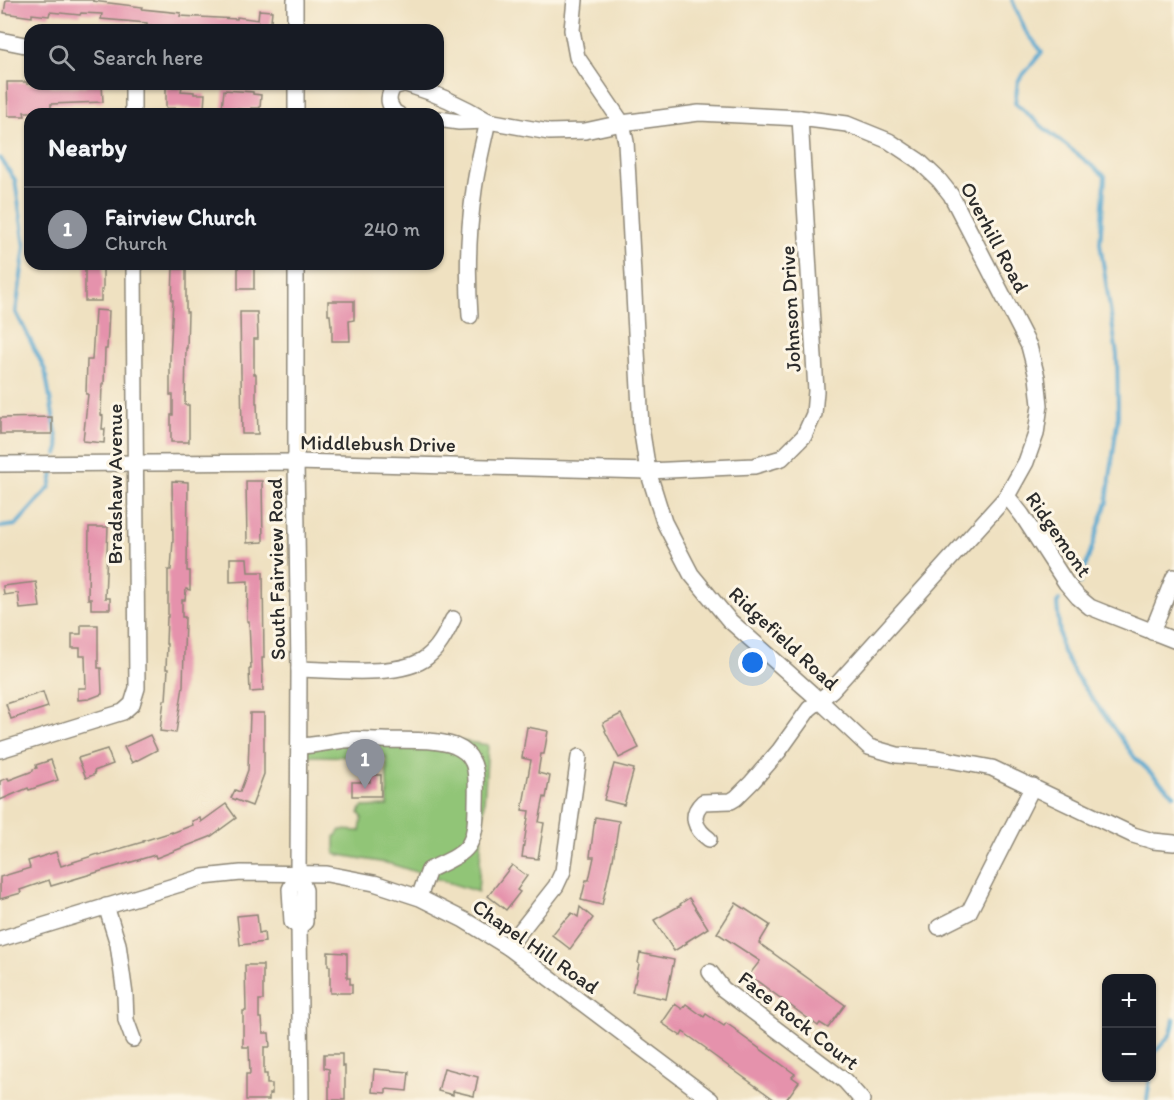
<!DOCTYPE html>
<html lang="en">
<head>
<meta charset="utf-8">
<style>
  :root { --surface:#171b24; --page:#242831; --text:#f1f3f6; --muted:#9ea1a6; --line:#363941; --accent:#8c9099 }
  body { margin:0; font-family:Itim,sans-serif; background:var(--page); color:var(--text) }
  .controls { position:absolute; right:18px; bottom:18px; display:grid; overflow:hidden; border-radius:12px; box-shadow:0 2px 4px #0004 }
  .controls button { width:54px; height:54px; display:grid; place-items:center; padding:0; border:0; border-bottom:2px solid var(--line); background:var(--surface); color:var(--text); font:30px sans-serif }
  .you { position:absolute; left:753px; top:663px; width:21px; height:21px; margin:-15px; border:4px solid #fff; border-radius:50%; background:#1a73e8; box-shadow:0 0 0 9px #1a73e833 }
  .badge { display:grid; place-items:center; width:39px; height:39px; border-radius:50%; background:var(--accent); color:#fff; font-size:20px; font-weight:700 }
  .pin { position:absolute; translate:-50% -50px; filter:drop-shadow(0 2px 3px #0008) }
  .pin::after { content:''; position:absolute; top:32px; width:21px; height:18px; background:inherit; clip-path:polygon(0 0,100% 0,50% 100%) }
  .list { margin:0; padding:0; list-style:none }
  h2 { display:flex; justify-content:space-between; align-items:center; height:78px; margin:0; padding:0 24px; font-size:26px }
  h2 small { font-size:20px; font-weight:400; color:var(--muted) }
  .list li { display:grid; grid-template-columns:39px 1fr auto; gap:18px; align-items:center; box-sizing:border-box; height:84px; padding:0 24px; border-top:2px solid var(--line) }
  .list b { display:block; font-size:22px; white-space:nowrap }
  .list p { margin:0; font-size:20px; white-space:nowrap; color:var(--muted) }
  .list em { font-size:20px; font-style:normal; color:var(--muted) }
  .icon { flex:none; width:33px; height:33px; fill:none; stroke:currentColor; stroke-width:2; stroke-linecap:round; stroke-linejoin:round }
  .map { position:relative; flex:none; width:1174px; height:1100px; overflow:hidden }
  .search { position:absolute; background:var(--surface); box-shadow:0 2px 4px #0004; left:24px; top:24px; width:420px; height:66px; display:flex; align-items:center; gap:15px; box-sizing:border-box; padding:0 21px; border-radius:18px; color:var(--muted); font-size:22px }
  .panel { position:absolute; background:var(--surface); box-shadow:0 2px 4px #0004; left:24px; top:108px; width:420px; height:162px; border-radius:18px }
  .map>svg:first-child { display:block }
  .green { fill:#91c577; stroke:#5e7851; stroke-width:1.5 }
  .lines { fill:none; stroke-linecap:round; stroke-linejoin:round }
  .stream { stroke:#52a4cd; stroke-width:4 }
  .building { fill:#e592ac }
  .minor-casing { stroke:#8d8676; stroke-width:18 }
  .minor { stroke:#fff; stroke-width:15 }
  .labels { text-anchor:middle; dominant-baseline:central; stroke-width:6; stroke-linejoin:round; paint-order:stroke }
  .street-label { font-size:21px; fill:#2b2b2b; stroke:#fcf5e5 }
</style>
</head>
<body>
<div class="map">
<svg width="1174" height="1100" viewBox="0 0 1174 1100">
  <rect width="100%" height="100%" fill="#fcf5e5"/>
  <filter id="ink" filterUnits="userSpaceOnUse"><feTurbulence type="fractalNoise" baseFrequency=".0167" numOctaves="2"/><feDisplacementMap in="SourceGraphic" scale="12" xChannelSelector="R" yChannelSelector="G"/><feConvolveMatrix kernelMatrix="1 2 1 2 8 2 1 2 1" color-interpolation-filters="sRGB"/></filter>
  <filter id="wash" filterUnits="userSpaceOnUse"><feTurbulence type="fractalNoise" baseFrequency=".008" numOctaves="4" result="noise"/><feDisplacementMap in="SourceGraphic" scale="24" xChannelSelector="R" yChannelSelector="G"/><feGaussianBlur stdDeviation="1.35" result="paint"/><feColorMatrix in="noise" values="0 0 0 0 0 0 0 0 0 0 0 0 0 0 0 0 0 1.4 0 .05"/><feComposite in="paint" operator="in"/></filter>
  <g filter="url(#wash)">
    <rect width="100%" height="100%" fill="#efe1c1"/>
    <!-- green -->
    <path class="green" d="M300,737L461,741L488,745L478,892L391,864L335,854V837L340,830L360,831L362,817L359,813L362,807L388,806L386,757L300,756Z"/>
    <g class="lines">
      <!-- stream -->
      <g class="stream">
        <path d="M1012,0L1025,30L1042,52L1018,81L1015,103L1044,128L1105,176L1100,243L1117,355L1118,415L1107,502L1080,583"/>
        <path d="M0,158L15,180L25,246L16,312L45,370L59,449L57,454"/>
        <path d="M0,527L16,525L50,487L53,473"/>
        <path d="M1059,600L1057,603L1061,648L1074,673L1135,758L1174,795"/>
        <path d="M1152,1060V1056L1171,1034L1174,1019"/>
        <path d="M1147,1100L1150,1078"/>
      </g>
    </g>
    <g id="blocks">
      <!-- building -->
      <g class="building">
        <path d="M6,0H93V1L143,7L142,9L181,13L180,16L237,19V17L258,20L259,10L272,11L270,30H188L147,25V23L101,19L102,14L81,13L80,15L50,12L49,16L32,14V17L4,13Z"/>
        <path d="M7,82H27V84H50V87L87,86V84H102L103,102L51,104V112H24L25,116H8Z"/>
        <path d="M166,87H182L181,91L194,92V94H205L204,109L166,108Z"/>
        <path d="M224,90L253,92V94L261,95L260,108H251V110L222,108Z"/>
        <path d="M85,264H103V290H101V301H85Z"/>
        <rect x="238" y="264" width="16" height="25"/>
        <path d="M173,269H186V312H188L187,348H186L185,405H189V442H171V415H173V395H170V358L173,300H172Z"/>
        <path d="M328,301H354V320L349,321L350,341H332V325H331L330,315H328Z"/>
        <path d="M95,310L109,311L107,349H105L104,384H102L101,415L103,416L102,429H105L104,443L83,441L88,394H86L87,360H92Z"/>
        <path d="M240,312H257L258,339H254V374H256V403H257L258,434H242Z"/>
        <path d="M52,417V434H0V418Z"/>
        <path d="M172,481L188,482L187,571H190V590L186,589L185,600H182V617H185L183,686L176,733L160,731L164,700H166L168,669H166L167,644H166L167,617H168V570H171L173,540Z"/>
        <path d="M246,481H262L263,542L247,543Z"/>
        <path d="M89,527H108L105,598H110V609H91V599H88Z"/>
        <path d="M230,558H247L248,572H263L264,658H262L263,691L250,692L249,669H251L249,621H247L248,581L230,582Z"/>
        <path d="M36,582L40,607L20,609L18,593L4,595L3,586Z"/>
        <path d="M81,625H98V668H101L102,694L89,699L78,700V688H86L85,656H80V648H72V634H81Z"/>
        <path d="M43,692L48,707L11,719L6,704Z"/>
        <path d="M250,713H264V774L252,806L231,798L235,790L240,792L248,770Z"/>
        <path d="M621,714L639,748L619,758L605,731L606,730L603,723Z"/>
        <path d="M527,727L548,731L544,754H541L538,773L550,776L546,798L544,797L539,822L544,823L538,859L522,857L529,811L522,810L531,760L522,758Z"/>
        <path d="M150,735L157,750L132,763L124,747Z"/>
        <path d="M107,749L113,764L94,771L95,774L86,778L78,758Z"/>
        <path d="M51,760L58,780L29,790L28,788L0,800V781L8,778L9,780L33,771V769L37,768L36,765Z"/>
        <path d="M614,764L634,769L624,805L604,800Z"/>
        <path d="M369,775H381V796H352V782H370Z"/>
        <path d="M226,804L236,818L210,837L156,858L155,855L51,886L49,880L20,890L21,893L0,899V877L30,868L28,861L56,852L61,866L98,854L99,855L143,842V841L172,832V833L193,825L192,821L200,818L201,822Z"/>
        <path d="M595,817L619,821L613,860H612L602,905L581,900L586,880H589L594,857H590Z"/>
        <path d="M512,865L527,876L517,890L520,892L506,910L488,896Z"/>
        <path d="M689,898L708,928L686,942L687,943L674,951L654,920L681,905L680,904Z"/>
        <path d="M736,903L770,925L759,943L845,1005L828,1028L820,1023L818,1026L749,975L760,961L717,933Z"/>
        <path d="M580,907L593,918L570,949L552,935L564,920L565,921L572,913L578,917Z"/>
        <path d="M257,914L259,933L264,932L265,942L240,945L237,916Z"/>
        <path d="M328,952L347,953V978H350V984H352V993H330V966H328Z"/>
        <path d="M640,953L674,960L666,999L632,992L634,983H635L639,964L638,963Z"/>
        <path d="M245,965H263V1000H259V1018H262L263,1033H269L270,1047H264V1074H267V1084H272V1094H269V1100H246V1074H250L249,1047H243V1011H246Z"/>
        <path d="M675,1004L682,1009L686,1004L704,1017L706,1014L724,1026L726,1023L739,1032L738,1033L795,1074L792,1077L799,1082L786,1100H775L706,1050L707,1049L683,1032L681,1036L662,1023Z"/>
        <path d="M324,1054H342V1066H345V1100H329V1069L324,1068Z"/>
        <path d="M444,1068L478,1077L474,1096L453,1091V1095L438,1091Z"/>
        <path d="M374,1069L409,1072L407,1091L386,1089V1093L372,1092Z"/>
      </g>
    </g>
  </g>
  <g filter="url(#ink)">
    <use href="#blocks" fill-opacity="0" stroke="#8d8676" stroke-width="1.5"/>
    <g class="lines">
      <!-- minor casing -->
      <g class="minor-casing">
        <g id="minor">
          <path d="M295,0V30"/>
          <path d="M575,0L572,30L577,57L622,123L626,142L641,427L648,471L664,522L691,574L729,620L819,700L869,747L897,755L939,758L992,768L1133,835L1153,841L1174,843"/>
          <path d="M0,40L30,46"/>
          <path d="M133,84V114"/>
          <path d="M406,84C435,93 462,105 488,121"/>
          <path d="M296,114V84"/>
          <path d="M398,114L395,113C388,103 387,99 393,87L403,84"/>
          <path d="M438,119L459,122L488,121L549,132L585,131L622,123L699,113L800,118L847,124L889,141L919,161L939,180L951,195L1029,346L1037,377L1040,405L1036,434L1026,462L1007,496L832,690L809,709L779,751L752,782L736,798L731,801L703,802C689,815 695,829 709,839"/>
          <path d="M296,264V462L299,669L298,873L290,889L292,922L299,927"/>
          <path d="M470,316C467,274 468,232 474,190C477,167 483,144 488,121"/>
          <path d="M0,464L296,462L648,471L754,466L782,458L804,436L814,414L816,391L800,118"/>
          <path d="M1007,496L1022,515L1066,583L1078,597L1090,607L1105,613L1174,640"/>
          <path d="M1152,632L1174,577"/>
          <path d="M299,669C332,670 402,678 427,657C440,647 446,633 453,619"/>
          <path d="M299,746C314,746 329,742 344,740C356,739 369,740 381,740C405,741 432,738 455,746C462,749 469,754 472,761C478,771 476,794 476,806C476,851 466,852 429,870L419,897"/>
          <path d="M0,750L123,712L132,704L137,688L134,264"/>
          <path d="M298,873L305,890V922L299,927"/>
          <path d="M106,906L118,944L125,995L126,1020L133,1039"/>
          <path d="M299,927L301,1100"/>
          <path d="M939,927L969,912L1033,786"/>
          <path d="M0,939L203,877L241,873L327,874L374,883L420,898L464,920L508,947L711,1100"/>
          <path d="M508,947L556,886L563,871L579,757"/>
          <path d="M710,972L723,989L845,1081L862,1100"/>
        </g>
      </g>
      <!-- minor -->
      <use href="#minor" class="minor"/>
    </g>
  </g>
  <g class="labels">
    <!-- street labels -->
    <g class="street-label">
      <text transform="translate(995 237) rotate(62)">Overhill Road</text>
      <text transform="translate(790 309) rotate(-93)">Johnson Drive</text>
      <text transform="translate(378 443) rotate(1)">Middlebush Drive</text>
      <text transform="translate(114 484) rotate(-90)">Bradshaw Avenue</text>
      <text transform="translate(1059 534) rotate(55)">Ridgemont</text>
      <text transform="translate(276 569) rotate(-91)">South Fairview Road</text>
      <text transform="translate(784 638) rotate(43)">Ridgefield Road</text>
      <text transform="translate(536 946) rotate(35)">Chapel Hill Road</text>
      <text transform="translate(799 1020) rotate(38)">Face Rock Court</text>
    </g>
  </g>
</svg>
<div class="controls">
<button>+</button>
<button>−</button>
</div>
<div class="you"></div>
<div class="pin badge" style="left:365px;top:789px">1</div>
<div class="search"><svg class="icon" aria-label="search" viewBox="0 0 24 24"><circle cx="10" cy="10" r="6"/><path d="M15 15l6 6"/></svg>Search here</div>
<section class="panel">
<h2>Nearby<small></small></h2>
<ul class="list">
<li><span class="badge">1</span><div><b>Fairview Church</b><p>Church</p></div><em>240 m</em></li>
</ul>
</section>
</div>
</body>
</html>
